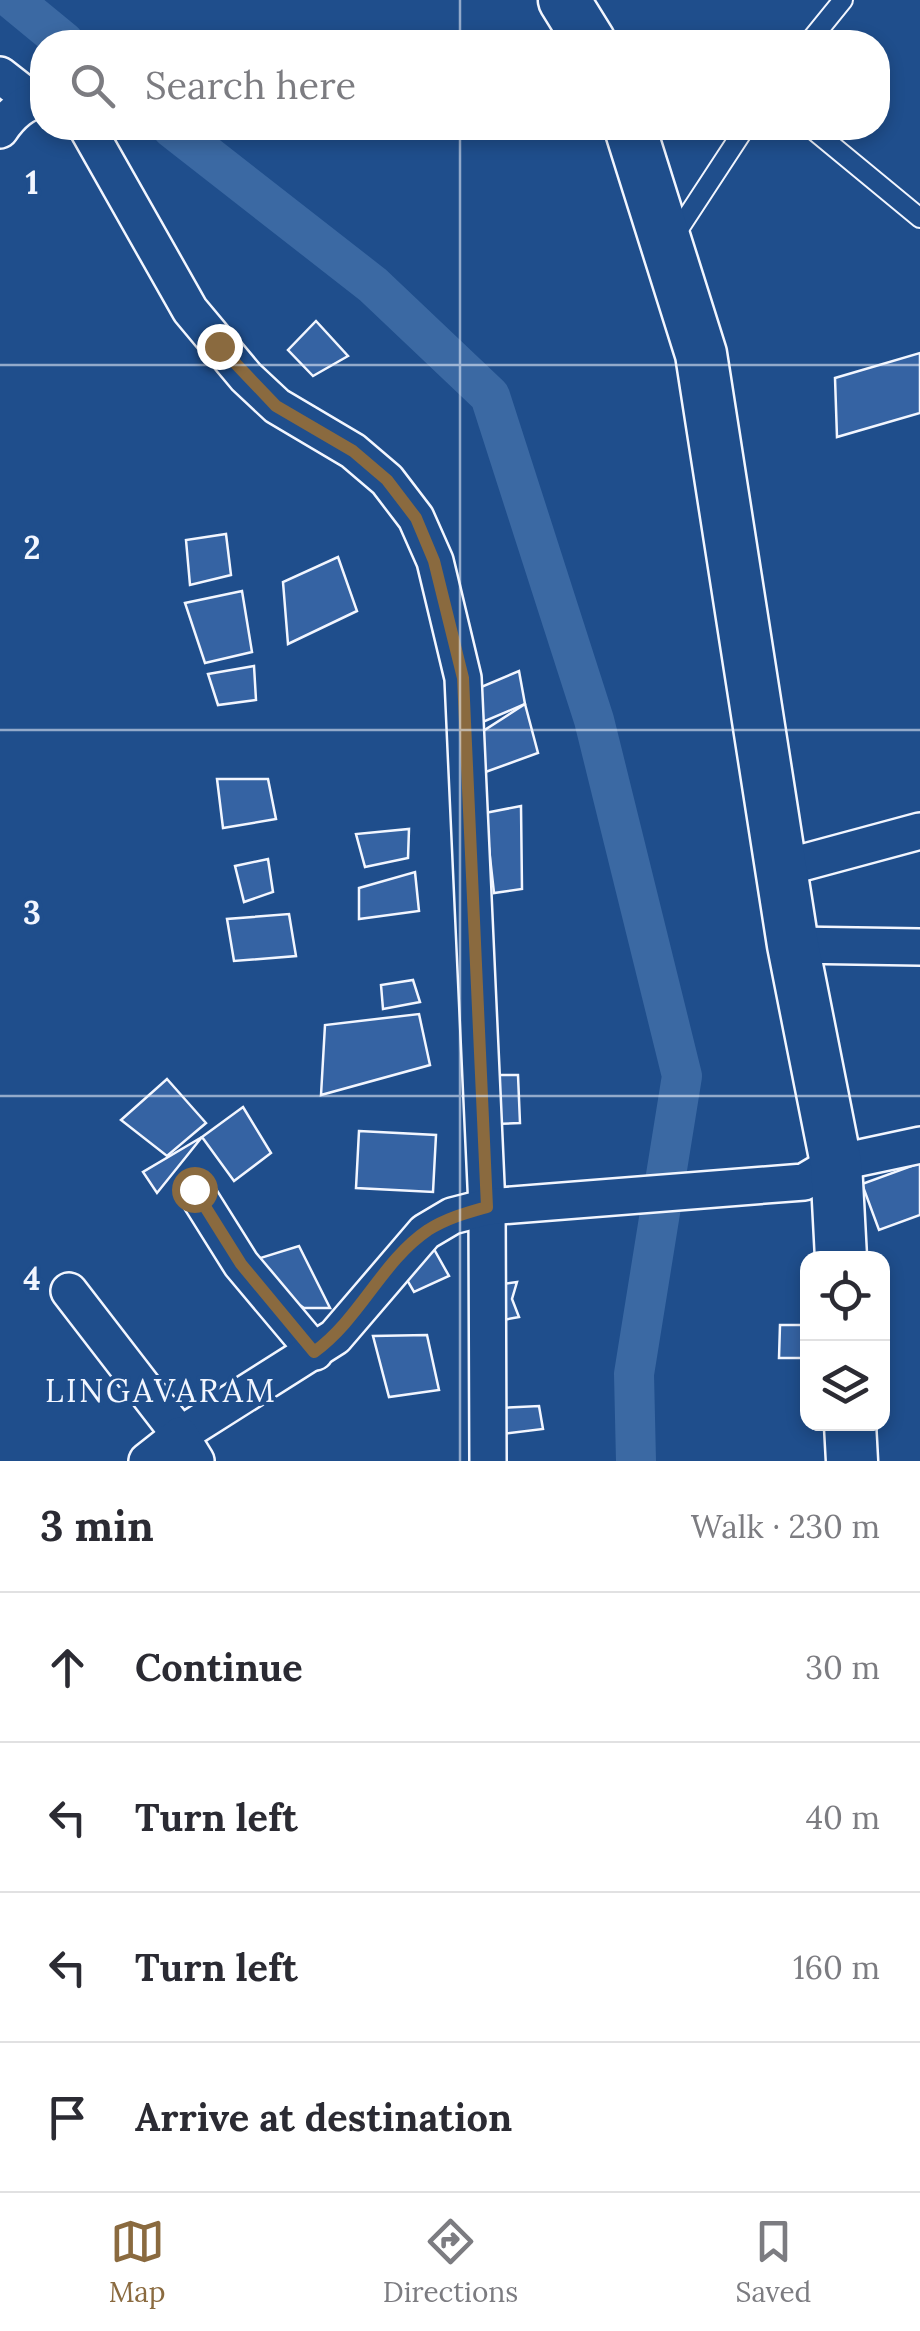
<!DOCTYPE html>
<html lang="en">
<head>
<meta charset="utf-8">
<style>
  :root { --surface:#fff; --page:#f2f2f3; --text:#2b2b33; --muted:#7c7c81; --line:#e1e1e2; --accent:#8a6a3f }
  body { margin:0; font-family:Lora,serif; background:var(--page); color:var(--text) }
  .controls { position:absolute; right:30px; bottom:30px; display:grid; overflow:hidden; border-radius:20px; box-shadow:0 5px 15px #0003 }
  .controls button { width:90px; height:90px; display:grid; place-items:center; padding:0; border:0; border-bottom:2px solid var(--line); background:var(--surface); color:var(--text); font:50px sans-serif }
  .stop { position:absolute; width:30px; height:30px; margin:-22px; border:8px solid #8a6a3f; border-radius:50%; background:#fff }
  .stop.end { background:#8a6a3f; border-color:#fff; box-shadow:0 2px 10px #0008 }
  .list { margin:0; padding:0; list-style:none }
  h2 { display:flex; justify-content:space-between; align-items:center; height:130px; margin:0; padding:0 40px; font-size:42px }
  h2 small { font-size:32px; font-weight:400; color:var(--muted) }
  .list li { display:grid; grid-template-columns:65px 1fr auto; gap:30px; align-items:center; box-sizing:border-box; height:150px; padding:0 40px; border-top:2px solid var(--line) }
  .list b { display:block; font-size:38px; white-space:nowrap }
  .list em { font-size:32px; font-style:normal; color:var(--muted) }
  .icon { flex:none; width:55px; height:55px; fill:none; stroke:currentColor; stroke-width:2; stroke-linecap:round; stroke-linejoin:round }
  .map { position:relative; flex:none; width:920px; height:1461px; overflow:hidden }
  .search { position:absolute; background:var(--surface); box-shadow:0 5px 15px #0003; left:30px; right:30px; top:30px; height:110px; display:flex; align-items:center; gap:25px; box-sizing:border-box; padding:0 35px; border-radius:40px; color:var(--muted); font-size:38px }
  .sheet { height:730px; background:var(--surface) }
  nav { display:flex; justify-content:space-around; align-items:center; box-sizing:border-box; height:140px; border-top:2px solid var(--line); background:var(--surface); font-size:28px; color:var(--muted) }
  nav a { display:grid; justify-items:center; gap:5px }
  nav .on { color:var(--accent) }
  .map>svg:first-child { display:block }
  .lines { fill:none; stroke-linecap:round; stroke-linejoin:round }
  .canal { stroke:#3b69a3; stroke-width:40 }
  .building { fill:#3563a3; stroke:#f2f6ff; stroke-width:2.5 }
  .service-casing { stroke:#f2f6ff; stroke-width:22 }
  .minor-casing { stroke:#f2f6ff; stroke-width:40 }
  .secondary-casing { stroke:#f2f6ff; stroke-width:55 }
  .service { stroke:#1f4e8c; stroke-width:18 }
  .minor { stroke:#1f4e8c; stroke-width:35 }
  .secondary { stroke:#1f4e8c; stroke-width:50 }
  .route { stroke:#8a6a3f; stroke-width:12 }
  .grid { fill:none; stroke:#f2f6ff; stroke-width:2.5; stroke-opacity:0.55 }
  .labels { text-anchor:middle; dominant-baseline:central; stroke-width:8; stroke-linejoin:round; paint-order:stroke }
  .quarter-label { font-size:32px; letter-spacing:2.5px; fill:#f2f6ff; stroke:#1f4e8c }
  .grid-label { font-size:32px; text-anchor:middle; font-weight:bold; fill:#f2f6ff; stroke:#1f4e8c; stroke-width:8; stroke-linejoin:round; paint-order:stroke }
</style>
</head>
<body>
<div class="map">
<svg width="920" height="1461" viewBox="0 0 920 1461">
  <rect width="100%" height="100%" fill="#1f4e8c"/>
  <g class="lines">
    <!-- canal -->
    <g class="canal">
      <path d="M13,0L64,42"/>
      <path d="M172,128L373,285L490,396L594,720L682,1076L634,1374L636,1461"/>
    </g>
  </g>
  <!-- building -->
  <g class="building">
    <path d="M316,321L348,356L313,376L288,350Z"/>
    <path d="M920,353V413L837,437L835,378Z"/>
    <path d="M226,534L231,575L190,585L186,540Z"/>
    <path d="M338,557L357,611L288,644L283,582Z"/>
    <path d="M242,591L252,652L205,663L185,603Z"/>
    <path d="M254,666L256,700L218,705L208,674Z"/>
    <path d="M519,671L525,704L478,724L474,690Z"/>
    <path d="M525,704L538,753L480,774L477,735Z"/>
    <path d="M217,779H268L276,819L223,828Z"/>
    <path d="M521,806L522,889L494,893L485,813Z"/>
    <path d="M409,829L408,858L365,867L356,834Z"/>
    <path d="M268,859L273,892L244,902L235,866Z"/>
    <path d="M415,872L419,911L359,919V888Z"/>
    <path d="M289,914L296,956L234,961L227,919Z"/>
    <path d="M413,980L420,1002L383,1009L381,985Z"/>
    <path d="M419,1014L430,1065L321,1095L325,1025Z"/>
    <path d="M492,1075H518L520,1123L494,1124Z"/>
    <path d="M167,1079L206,1123L167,1156L121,1120Z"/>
    <path d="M243,1107L271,1153L234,1181L202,1137Z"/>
    <path d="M359,1131L436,1135L433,1192L356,1188Z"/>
    <path d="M202,1137L157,1193L143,1172Z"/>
    <path d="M920,1163V1215L879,1230L862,1184Z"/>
    <path d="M430,1242L449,1276L414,1292L403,1273Z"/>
    <path d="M299,1246L330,1308H304L241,1264Z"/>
    <path d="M517,1282L512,1299L519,1317L503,1320L495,1285Z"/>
    <path d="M780,1325H805V1358H779Z"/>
    <path d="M427,1335L439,1390L389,1397L373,1336Z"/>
    <path d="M539,1406L543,1429L502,1434L499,1408Z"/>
  </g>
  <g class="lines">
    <!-- service casing -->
    <g class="service-casing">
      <g id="service">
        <path d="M809,42L843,0"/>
        <path d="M811,128L920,218"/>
        <path d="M673,238L745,128"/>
      </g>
    </g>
    <!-- minor casing -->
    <g class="minor-casing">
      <g id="minor">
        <path d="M0,75L32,100"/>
        <path d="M87,128L190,310L246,377L277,406L353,451L387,480L416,518L435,561L463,678L487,1207L488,1461"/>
        <path d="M0,130C10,115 25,101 42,99"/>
        <path d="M783,868L920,831"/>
        <path d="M793,945L920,947"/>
        <path d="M194,1189L241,1264L315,1352"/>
        <path d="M69,1291L180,1435L335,1337L425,1232L452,1216L487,1207L804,1182L836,1163L920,1145"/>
        <path d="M147,1461L180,1435L196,1461"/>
      </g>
    </g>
    <!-- secondary casing -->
    <g class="secondary-casing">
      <g id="secondary">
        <path d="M564,0L590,42"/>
        <path d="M630,128L701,354L793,945L836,1163L841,1258"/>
        <path d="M850,1424L852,1461"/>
      </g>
    </g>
    <!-- service -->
    <use href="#service" class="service"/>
    <!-- minor -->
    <use href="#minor" class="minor"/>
    <!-- secondary -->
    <use href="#secondary" class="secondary"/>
  </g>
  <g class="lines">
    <!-- route -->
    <path class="route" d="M194,1189L241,1264L314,1352C360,1319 382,1261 428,1230C447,1218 466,1213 487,1207L463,678L434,561L416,518L387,480L353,451L276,406L219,346"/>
  </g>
  <!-- grid -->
  <path class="grid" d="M460,0V42M460,128V1461M0,365H920M0,730H920M0,1096H920"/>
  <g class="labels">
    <!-- quarter labels -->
    <g class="quarter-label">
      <text x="161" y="1390">LINGAVARAM</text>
    </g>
  </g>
  <g class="grid-label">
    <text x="32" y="194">1</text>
    <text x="32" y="559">2</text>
    <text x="32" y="924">3</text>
    <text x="32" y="1290">4</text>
  </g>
</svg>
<div class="controls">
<button><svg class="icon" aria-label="locate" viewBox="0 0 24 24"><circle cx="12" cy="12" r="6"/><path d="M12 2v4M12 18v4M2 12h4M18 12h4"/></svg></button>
<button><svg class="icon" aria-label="layers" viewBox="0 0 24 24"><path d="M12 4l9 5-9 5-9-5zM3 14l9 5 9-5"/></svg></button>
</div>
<div class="stop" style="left:194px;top:1189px"></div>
<div class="stop end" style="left:219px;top:346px"></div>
<div class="search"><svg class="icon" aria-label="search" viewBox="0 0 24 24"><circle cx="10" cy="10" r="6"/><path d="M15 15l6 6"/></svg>Search here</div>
</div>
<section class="sheet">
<h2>3 min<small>Walk · 230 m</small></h2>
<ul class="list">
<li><svg class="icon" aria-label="ahead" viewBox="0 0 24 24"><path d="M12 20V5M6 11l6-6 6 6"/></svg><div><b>Continue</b></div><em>30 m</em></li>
<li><svg class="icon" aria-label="left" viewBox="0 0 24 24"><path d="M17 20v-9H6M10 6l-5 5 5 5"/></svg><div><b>Turn left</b></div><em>40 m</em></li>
<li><svg class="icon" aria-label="left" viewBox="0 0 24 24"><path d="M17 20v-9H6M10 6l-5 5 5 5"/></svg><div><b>Turn left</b></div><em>160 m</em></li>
<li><svg class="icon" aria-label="arrive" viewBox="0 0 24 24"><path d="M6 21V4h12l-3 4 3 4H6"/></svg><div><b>Arrive at destination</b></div></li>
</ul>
</section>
<nav>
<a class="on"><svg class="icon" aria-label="map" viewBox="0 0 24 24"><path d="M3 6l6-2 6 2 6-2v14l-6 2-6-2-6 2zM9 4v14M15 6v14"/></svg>Map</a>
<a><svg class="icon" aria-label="directions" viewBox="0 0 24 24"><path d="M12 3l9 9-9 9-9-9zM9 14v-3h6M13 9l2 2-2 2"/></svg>Directions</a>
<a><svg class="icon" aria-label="saved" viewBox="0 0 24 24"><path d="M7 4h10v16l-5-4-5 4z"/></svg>Saved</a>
</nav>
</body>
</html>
